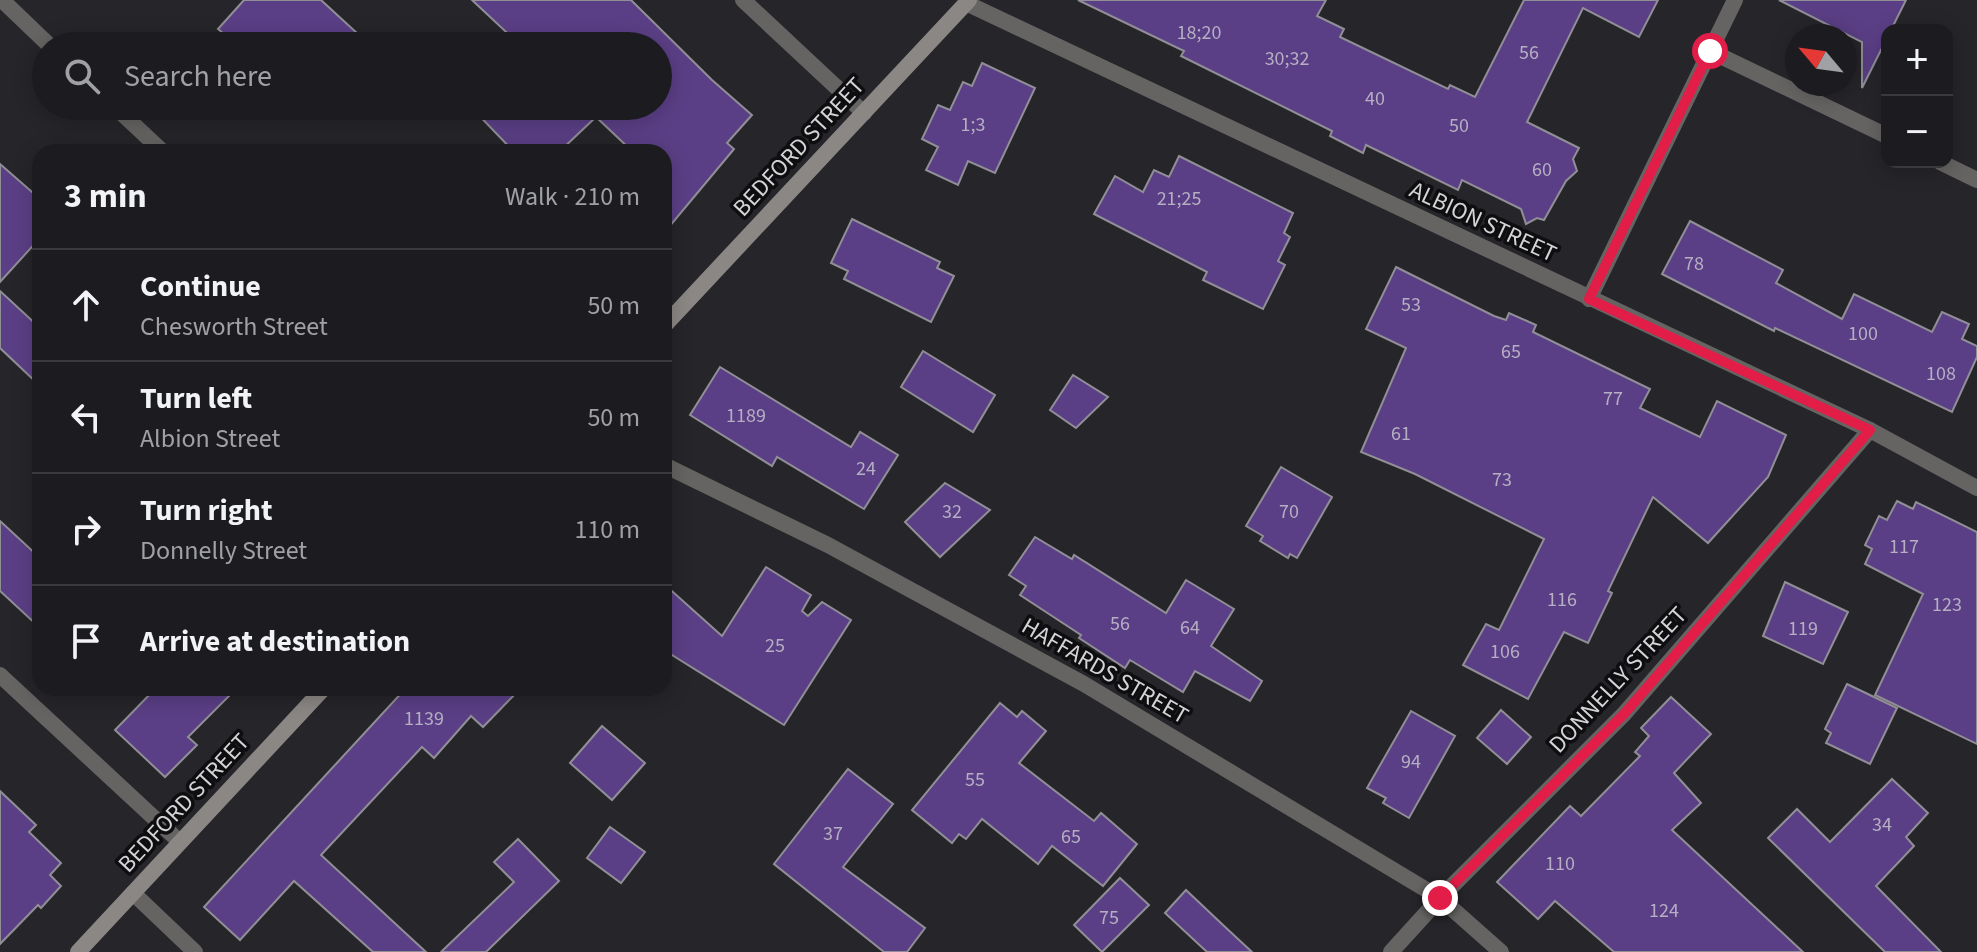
<!DOCTYPE html>
<html lang="en">
<head>
<meta charset="utf-8">
<style>
  :root { --surface:#1c1c20; --page:#252529; --text:#f1f3f6; --muted:#a0a1a5; --line:#3a3a3e }
  body { margin:0; font-family:"Source Sans 3",sans-serif; background:var(--page); color:var(--text) }
  .controls { position:absolute; right:24px; top:24px; display:grid; overflow:hidden; border-radius:16px; box-shadow:0 4px 20px #0003 }
  .controls button { width:72px; height:72px; display:grid; place-items:center; padding:0; border:0; border-bottom:2px solid var(--line); background:var(--surface); color:var(--text); font:40px sans-serif }
  .compass { position:absolute; left:1785px; top:24px; width:72px; height:72px; border-radius:50%; background:var(--surface); box-shadow:0 4px 20px #0003; rotate:299deg }
  .stop { position:absolute; width:24px; height:24px; margin:-18px; border:6px solid #e11d48; border-radius:50%; background:#fff }
  .stop.end { background:#e11d48; border-color:#fff; box-shadow:0 2px 8px #0008 }
  .list { margin:0; padding:0; list-style:none }
  h2 { display:flex; justify-content:space-between; align-items:center; height:104px; margin:0; padding:0 32px; font-size:34px }
  h2 small { font-size:26px; font-weight:400; color:var(--muted) }
  .list li { display:grid; grid-template-columns:52px 1fr auto; gap:24px; align-items:center; box-sizing:border-box; height:112px; padding:0 32px; border-top:2px solid var(--line) }
  .list b { display:block; font-size:30px; white-space:nowrap }
  .list p { margin:0; font-size:26px; white-space:nowrap; color:var(--muted) }
  .list em { font-size:26px; font-style:normal; color:var(--muted) }
  .icon { flex:none; width:44px; height:44px; fill:none; stroke:currentColor; stroke-width:2; stroke-linecap:round; stroke-linejoin:round }
  .map { position:relative; flex:none; width:1977px; height:952px; overflow:hidden }
  .search { position:absolute; background:var(--surface); box-shadow:0 4px 20px #0003; left:32px; top:32px; width:640px; height:88px; display:flex; align-items:center; gap:20px; box-sizing:border-box; padding:0 28px; border-radius:44px; color:var(--muted); font-size:30px }
  .panel { position:absolute; background:var(--surface); box-shadow:0 4px 20px #0003; left:32px; top:144px; width:640px; height:552px; border-radius:24px }
  .map>svg:first-child { display:block }
  .building { fill:#5b3f86; stroke:#918f96; stroke-width:2 }
  .lines { fill:none; stroke-linecap:round; stroke-linejoin:round }
  .minor { stroke:#666462; stroke-width:16 }
  .tertiary { stroke:#666462; stroke-width:16 }
  .secondary { stroke:#8b8784; stroke-width:16 }
  .route { stroke:#e11d48; stroke-width:10 }
  .labels { text-anchor:middle; dominant-baseline:central; stroke-width:7; stroke-linejoin:round; paint-order:stroke }
  .number-label { font-size:20px; fill:#b6afc3 }
  .street-label { font-size:24px; fill:#d4d4d7; stroke:#0e0e11 }
</style>
</head>
<body>
<div class="map">
<svg width="1977" height="952" viewBox="0 0 1977 952">
  <rect width="100%" height="100%" fill="#25252a"/>
  <!-- building -->
  <g class="building">
    <path d="M244,0H321L371,46H238L218,29Z"/>
    <path d="M472,0H631L712,80L752,115L727,143L734,149L664,233V152H633L596,117L559,152H514L470,106H658V46H521Z"/>
    <path d="M1078,0H1326L1317,16L1344,29L1340,37L1448,89L1450,85L1475,97L1524,0H1658L1639,37L1583,8L1527,122L1579,148L1573,159L1577,171L1566,181L1544,220L1537,218L1526,224L1521,209L1462,180L1458,190L1366,145L1363,153L1330,136L1332,131L1181,56L1184,51Z"/>
    <path d="M1779,0H1906L1891,30H1887V38L1862,88V42Z"/>
    <path d="M982,63L1035,88L995,173L968,161L958,185L926,170L938,147L922,139L938,105L950,110L963,82L972,86Z"/>
    <path d="M1179,156L1293,213L1284,233L1290,237L1278,261L1285,265L1263,309L1203,280L1207,272L1094,214L1115,176L1143,192L1154,170L1169,177Z"/>
    <path d="M0,164L40,199V238L0,282Z"/>
    <path d="M852,219L940,262L937,268L954,276L931,322L844,279L848,271L831,263Z"/>
    <path d="M1690,221L1783,270L1776,283L1842,319L1854,294L1932,332L1942,312L1969,324L1962,339L1977,346V357L1952,412L1775,328L1774,331L1662,274Z"/>
    <path d="M1396,267L1494,316L1506,320L1509,313L1536,325L1533,332L1650,389L1640,408L1700,437L1717,401L1786,435L1768,477L1708,543L1653,497L1608,591L1612,593L1588,643L1564,632L1528,699L1463,665L1486,624L1499,630L1544,539L1415,474L1361,452L1406,348L1366,329Z"/>
    <path d="M0,291L40,328V386L0,348Z"/>
    <path d="M923,351L995,395L973,432L901,387Z"/>
    <path d="M720,367L851,447L860,432L898,455L864,509L777,457L772,466L690,415Z"/>
    <path d="M1073,375L1108,397L1076,428L1050,410Z"/>
    <path d="M1281,467L1332,497L1297,558L1290,554L1288,558L1260,541L1263,536L1246,526Z"/>
    <path d="M945,483L990,510L940,557L905,522Z"/>
    <path d="M1897,501L1913,509L1916,502L1977,532V744L1875,695L1923,594L1865,564L1872,549L1865,545L1879,516L1887,520Z"/>
    <path d="M0,521L40,558V628L0,591Z"/>
    <path d="M1035,537L1072,559L1074,555L1166,613L1186,580L1234,609L1211,646L1262,681L1250,701L1195,671L1183,692L1130,660L1125,668L1079,638L1081,635L1020,595L1026,586L1009,575Z"/>
    <path d="M766,567L811,595L802,611L808,616L822,602L851,620L784,725L664,650V584L722,636Z"/>
    <path d="M1785,582L1848,612L1823,664L1763,636Z"/>
    <path d="M1847,684L1897,708L1870,764L1826,743L1831,733L1825,729Z"/>
    <path d="M156,688H237L188,737L197,745L165,777L115,730Z"/>
    <path d="M406,688H521L483,727L471,716L434,758L422,747L321,855L426,952H373L294,881L240,940L204,907Z"/>
    <path d="M1671,697L1711,734L1674,773L1701,803L1672,830L1803,952H1614L1555,901L1538,919L1497,882L1570,806L1581,816L1640,756L1635,752L1649,736L1641,728Z"/>
    <path d="M1000,703L1017,717L1022,711L1046,731L1019,763L1094,821L1101,813L1137,844L1103,886L1052,846L1038,864L982,819L966,839L959,834L952,843L912,810Z"/>
    <path d="M1501,710L1531,737L1507,764L1477,738Z"/>
    <path d="M1411,711L1455,736L1409,818L1383,803L1386,798L1367,788Z"/>
    <path d="M602,726L645,763L612,800L570,763Z"/>
    <path d="M848,769L893,804L843,867L925,928L907,952H884L774,864Z"/>
    <path d="M1892,779L1928,813L1906,837L1914,846L1876,886L1941,952H1885L1768,838L1797,809L1830,842Z"/>
    <path d="M0,791L36,825L29,832L61,863L50,875L61,886L41,908L38,905L0,944Z"/>
    <path d="M610,827L645,852L621,883L587,858Z"/>
    <path d="M518,839L559,881L486,952H441L514,882L494,862Z"/>
    <path d="M1120,878L1149,905L1102,952L1074,925Z"/>
    <path d="M1186,890L1223,925L1252,952H1207L1165,913Z"/>
  </g>
  <g class="lines">
    <!-- minor -->
    <g class="minor">
      <path d="M743,0L864,113"/>
      <path d="M966,3L1870,430L1977,488"/>
      <path d="M1710,51L1887,136"/>
      <path d="M1940,162L1977,180"/>
      <path d="M1589,299L1735,0"/>
      <path d="M664,465L828,545L1084,684L1440,898L1501,952"/>
      <path d="M0,675L180,842"/>
      <path d="M133,893L195,952"/>
      <path d="M1391,952L1440,898L1624,714L1870,430"/>
    </g>
    <!-- tertiary -->
    <g class="tertiary">
      <path d="M2,0L50,46"/>
      <path d="M114,106L163,152"/>
    </g>
    <!-- secondary -->
    <g class="secondary">
      <path d="M664,326L969,0"/>
      <path d="M78,952L324,688"/>
    </g>
  </g>
  <g class="lines">
    <!-- route -->
    <path class="route" d="M1440,898L1624,714L1870,430L1589,299L1710,51"/>
  </g>
  <g class="labels">
    <!-- number labels -->
    <g class="number-label">
      <text x="1199" y="33">18;20</text>
      <text x="1529" y="53">56</text>
      <text x="1287" y="59">30;32</text>
      <text x="1375" y="99">40</text>
      <text x="973" y="125">1;3</text>
      <text x="1459" y="126">50</text>
      <text x="1542" y="170">60</text>
      <text x="1179" y="199">21;25</text>
      <text x="1694" y="264">78</text>
      <text x="1411" y="305">53</text>
      <text x="1863" y="334">100</text>
      <text x="1511" y="352">65</text>
      <text x="1941" y="374">108</text>
      <text x="1613" y="399">77</text>
      <text x="746" y="416">1189</text>
      <text x="1401" y="434">61</text>
      <text x="866" y="469">24</text>
      <text x="1502" y="480">73</text>
      <text x="952" y="512">32</text>
      <text x="1289" y="512">70</text>
      <text x="1904" y="547">117</text>
      <text x="1562" y="600">116</text>
      <text x="1947" y="605">123</text>
      <text x="1120" y="624">56</text>
      <text x="1190" y="628">64</text>
      <text x="1803" y="629">119</text>
      <text x="775" y="646">25</text>
      <text x="1505" y="652">106</text>
      <text x="424" y="719">1139</text>
      <text x="1411" y="762">94</text>
      <text x="975" y="780">55</text>
      <text x="1882" y="825">34</text>
      <text x="833" y="834">37</text>
      <text x="1071" y="837">65</text>
      <text x="1560" y="864">110</text>
      <text x="1664" y="911">124</text>
      <text x="1109" y="918">75</text>
    </g>
    <!-- street labels -->
    <g class="street-label">
      <text transform="translate(799 147) rotate(-47)">BEDFORD STREET</text>
      <text transform="translate(1483 222) rotate(25)">ALBION STREET</text>
      <text transform="translate(1105 671) rotate(30)">HAFFARDS STREET</text>
      <text transform="translate(1618 680) rotate(-47)">DONNELLY STREET</text>
      <text transform="translate(184 803) rotate(-47)">BEDFORD STREET</text>
    </g>
  </g>
</svg>
<div class="controls">
<button>+</button>
<button>−</button>
</div>
<svg class="compass" viewBox="-18 -18 36 36"><path d="M0-13l5 13h-10z" fill="#e53935"/><path d="M0 13l5-13h-10z" fill="#a0a1a5"/></svg>
<div class="stop" style="left:1710px;top:51px"></div>
<div class="stop end" style="left:1440px;top:898px"></div>
<div class="search"><svg class="icon" aria-label="search" viewBox="0 0 24 24"><circle cx="10" cy="10" r="6"/><path d="M15 15l6 6"/></svg>Search here</div>
<section class="panel">
<h2>3 min<small>Walk · 210 m</small></h2>
<ul class="list">
<li><svg class="icon" aria-label="ahead" viewBox="0 0 24 24"><path d="M12 20V5M6 11l6-6 6 6"/></svg><div><b>Continue</b><p>Chesworth Street</p></div><em>50 m</em></li>
<li><svg class="icon" aria-label="left" viewBox="0 0 24 24"><path d="M17 20v-9H6M10 6l-5 5 5 5"/></svg><div><b>Turn left</b><p>Albion Street</p></div><em>50 m</em></li>
<li><svg class="icon" aria-label="right" viewBox="0 0 24 24"><path d="M7 20v-9h11M14 6l5 5-5 5"/></svg><div><b>Turn right</b><p>Donnelly Street</p></div><em>110 m</em></li>
<li><svg class="icon" aria-label="arrive" viewBox="0 0 24 24"><path d="M6 21V4h12l-3 4 3 4H6"/></svg><div><b>Arrive at destination</b></div></li>
</ul>
</section>
</div>
</body>
</html>
